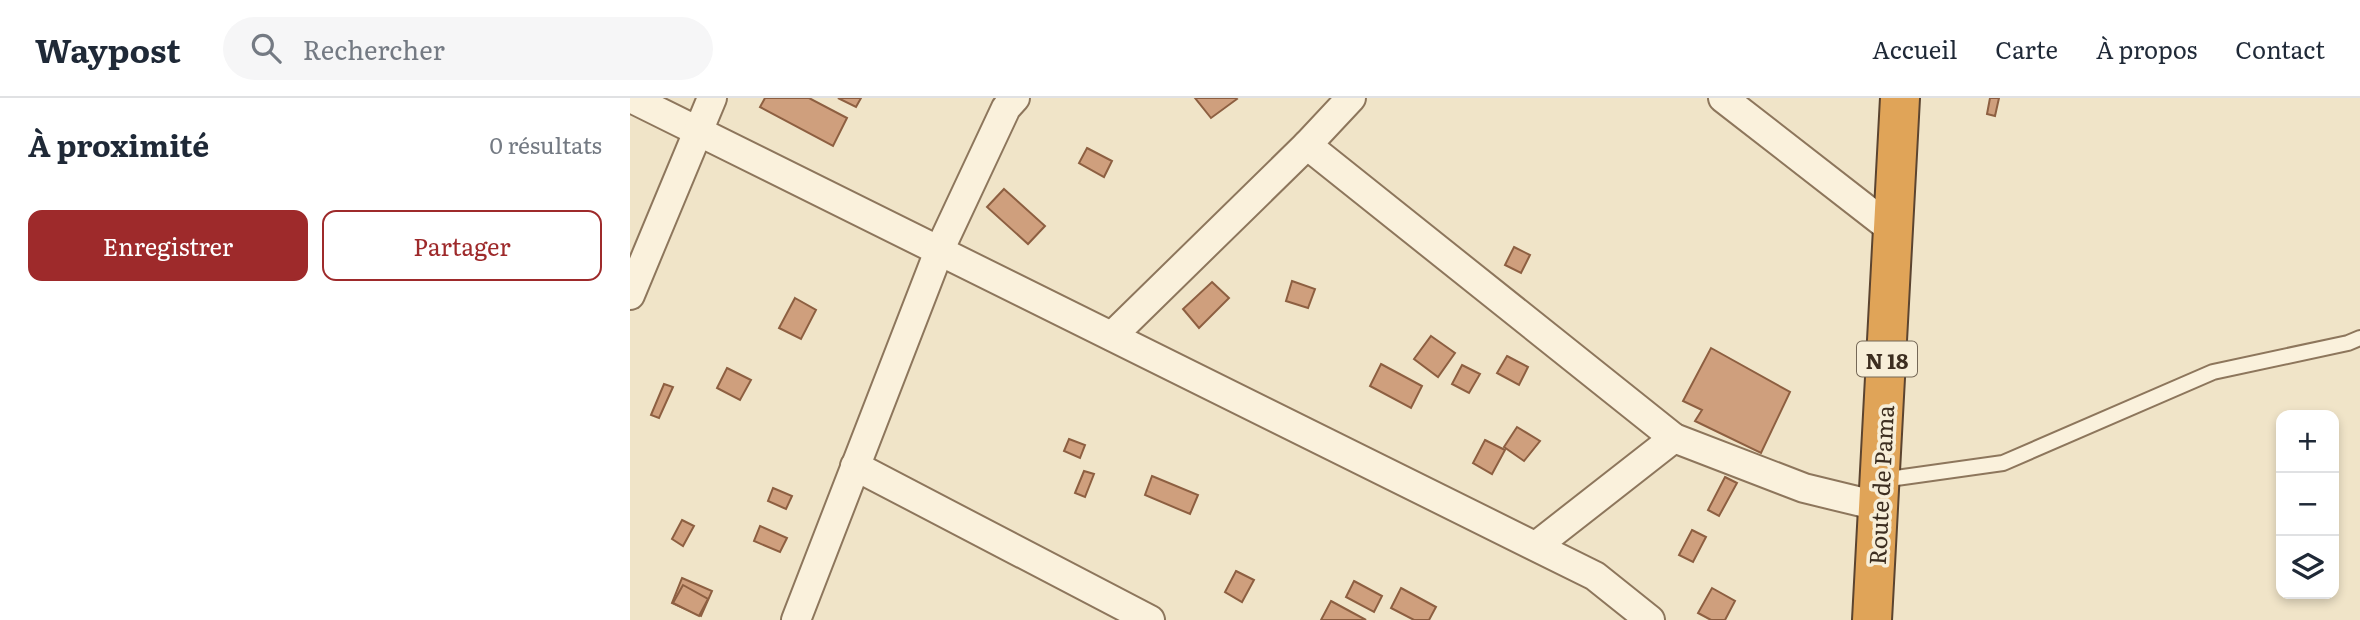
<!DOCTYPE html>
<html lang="fr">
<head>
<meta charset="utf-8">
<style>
  :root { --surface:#fff; --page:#f6f6f7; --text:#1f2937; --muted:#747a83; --line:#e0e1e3; --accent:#9e2a2b }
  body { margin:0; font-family:Literata,serif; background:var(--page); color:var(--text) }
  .controls { position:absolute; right:21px; bottom:21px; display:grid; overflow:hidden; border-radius:14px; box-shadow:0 4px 10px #0003 }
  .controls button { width:63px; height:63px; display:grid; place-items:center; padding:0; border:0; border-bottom:2px solid var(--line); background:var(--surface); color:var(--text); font:35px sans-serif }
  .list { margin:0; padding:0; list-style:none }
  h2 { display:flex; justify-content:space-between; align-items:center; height:91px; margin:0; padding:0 28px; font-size:30px }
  h2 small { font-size:23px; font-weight:400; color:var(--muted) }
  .actions { display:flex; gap:14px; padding:21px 28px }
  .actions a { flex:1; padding:16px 0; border:2px solid var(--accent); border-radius:14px; text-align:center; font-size:24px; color:var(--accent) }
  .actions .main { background:var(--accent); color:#fff }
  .icon { flex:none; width:38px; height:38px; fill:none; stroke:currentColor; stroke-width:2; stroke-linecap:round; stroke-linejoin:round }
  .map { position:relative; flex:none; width:1730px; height:522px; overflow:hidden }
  header { display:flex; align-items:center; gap:42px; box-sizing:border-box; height:98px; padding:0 35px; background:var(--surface); border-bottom:2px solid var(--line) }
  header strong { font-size:33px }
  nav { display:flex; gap:38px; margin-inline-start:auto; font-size:24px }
  .search { width:490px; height:63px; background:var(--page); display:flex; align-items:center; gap:18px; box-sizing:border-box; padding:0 24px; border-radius:38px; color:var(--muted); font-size:26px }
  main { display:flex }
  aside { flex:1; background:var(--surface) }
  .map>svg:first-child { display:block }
  .building { fill:#cf9f7d; stroke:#8d5f41; stroke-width:2 }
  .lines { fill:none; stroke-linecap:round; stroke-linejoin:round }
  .lane-casing { stroke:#8d765c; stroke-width:18 }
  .street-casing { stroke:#8d765c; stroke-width:32 }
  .highway-casing { stroke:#5b4430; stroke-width:42 }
  .lane { stroke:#faf1dc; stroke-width:14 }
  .street { stroke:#faf1dc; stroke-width:28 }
  .highway { stroke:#e0a458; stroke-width:38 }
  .labels { text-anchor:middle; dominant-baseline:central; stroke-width:7; stroke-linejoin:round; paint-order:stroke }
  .shield { fill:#f7eed8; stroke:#756857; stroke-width:2 }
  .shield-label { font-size:21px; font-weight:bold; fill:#3d2e20 }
  .street-label { font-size:23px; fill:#3d2e20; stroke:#f7eed8 }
</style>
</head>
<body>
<header>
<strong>Waypost</strong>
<div class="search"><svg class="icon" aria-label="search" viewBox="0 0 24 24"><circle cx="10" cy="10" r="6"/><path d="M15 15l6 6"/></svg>Rechercher</div>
<nav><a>Accueil</a><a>Carte</a><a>À propos</a><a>Contact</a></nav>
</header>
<main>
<aside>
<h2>À proximité<small>0 résultats</small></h2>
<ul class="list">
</ul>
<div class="actions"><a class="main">Enregistrer</a><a>Partager</a></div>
</aside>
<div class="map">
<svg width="1730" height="522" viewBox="0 0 1730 522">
  <rect width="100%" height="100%" fill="#f0e4c8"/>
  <!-- building -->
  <g class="building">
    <path d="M135,0H179L217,20L203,48L130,9Z"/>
    <path d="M208,0H231L226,9Z"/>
    <path d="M565,0H606L607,1L581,20Z"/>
    <path d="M1360,0H1369L1365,18L1357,16Z"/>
    <path d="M457,50L482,63L474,79L449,65Z"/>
    <path d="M374,91L415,128L398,146L357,109Z"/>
    <path d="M884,149L900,157L891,175L875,167Z"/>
    <path d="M662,183L685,191L678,210L656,203Z"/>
    <path d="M582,184L599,200L569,230L553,211Z"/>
    <path d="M165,200L186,212L171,241L149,230Z"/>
    <path d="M801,238L825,255L808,279L784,261Z"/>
    <path d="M1081,250L1160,294L1131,355L1065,323L1072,312L1053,303Z"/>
    <path d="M877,258L898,269L889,287L867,275Z"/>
    <path d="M751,266L792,288L781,310L740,288Z"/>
    <path d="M832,267L850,276L839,295L822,286Z"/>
    <path d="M97,270L121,282L110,302L87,290Z"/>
    <path d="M34,286L43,289L29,320L21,317Z"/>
    <path d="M887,329L910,343L894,363L874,349Z"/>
    <path d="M439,341L455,347L450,360L434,353Z"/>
    <path d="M855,342L875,352L862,376L843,365Z"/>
    <path d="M454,373L464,376L455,399L445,395Z"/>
    <path d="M522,378L568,397L560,416L515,397Z"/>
    <path d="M1095,379L1107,385L1089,418L1078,412Z"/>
    <path d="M143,390L162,398L156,411L138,403Z"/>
    <path d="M52,422L64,428L53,448L42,441Z"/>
    <path d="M130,428L157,440L150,454L124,443Z"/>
    <path d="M1062,432L1076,439L1063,464L1049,457Z"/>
    <path d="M606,473L624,482L612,504L595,494Z"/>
    <path d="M52,480L82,493L71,518L42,505Z"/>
    <path d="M724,483L752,498L744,514L716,499Z"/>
    <path d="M53,487L78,501L69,518L43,505Z"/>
    <path d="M771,490L806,509L799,522H784L761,510Z"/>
    <path d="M1082,490L1105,503L1095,522H1081L1068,515Z"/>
    <path d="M701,503L736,522H691Z"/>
  </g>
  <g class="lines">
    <!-- lane casing -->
    <g class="lane-casing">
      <path id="lane" d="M1252,382L1373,365L1583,274L1718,245L1730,240"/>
    </g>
    <!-- street casing -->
    <g class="street-casing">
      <g id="street">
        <path d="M1,0L965,478L1020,522"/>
        <path d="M1093,0L1264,133"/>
        <path d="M677,47L1044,340"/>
        <path d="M0,197L82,0"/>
        <path d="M482,238L677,47L721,0"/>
        <path d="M225,368L520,522"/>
        <path d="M906,448L1044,340L1174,390L1248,408"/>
        <path d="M166,522L309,153L376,10L385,0"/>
      </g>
    </g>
    <!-- highway casing -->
    <g class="highway-casing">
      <path id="highway" d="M1242,522L1270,0"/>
    </g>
    <!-- lane -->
    <use href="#lane" class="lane"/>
    <!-- street -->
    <use href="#street" class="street"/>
    <!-- highway -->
    <use href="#highway" class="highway"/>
  </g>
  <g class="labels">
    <!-- shield labels -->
    <rect class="shield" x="1227" y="243.5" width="60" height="35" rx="5"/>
    <g class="shield-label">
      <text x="1257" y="261">N 18</text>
    </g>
    <!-- street labels -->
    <g class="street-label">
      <text transform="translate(1250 387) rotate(-87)">Route de Pama</text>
    </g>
  </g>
</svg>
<div class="controls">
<button>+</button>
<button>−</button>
<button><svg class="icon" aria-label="layers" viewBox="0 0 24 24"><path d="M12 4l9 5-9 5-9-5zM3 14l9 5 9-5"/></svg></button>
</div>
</div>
</main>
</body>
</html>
